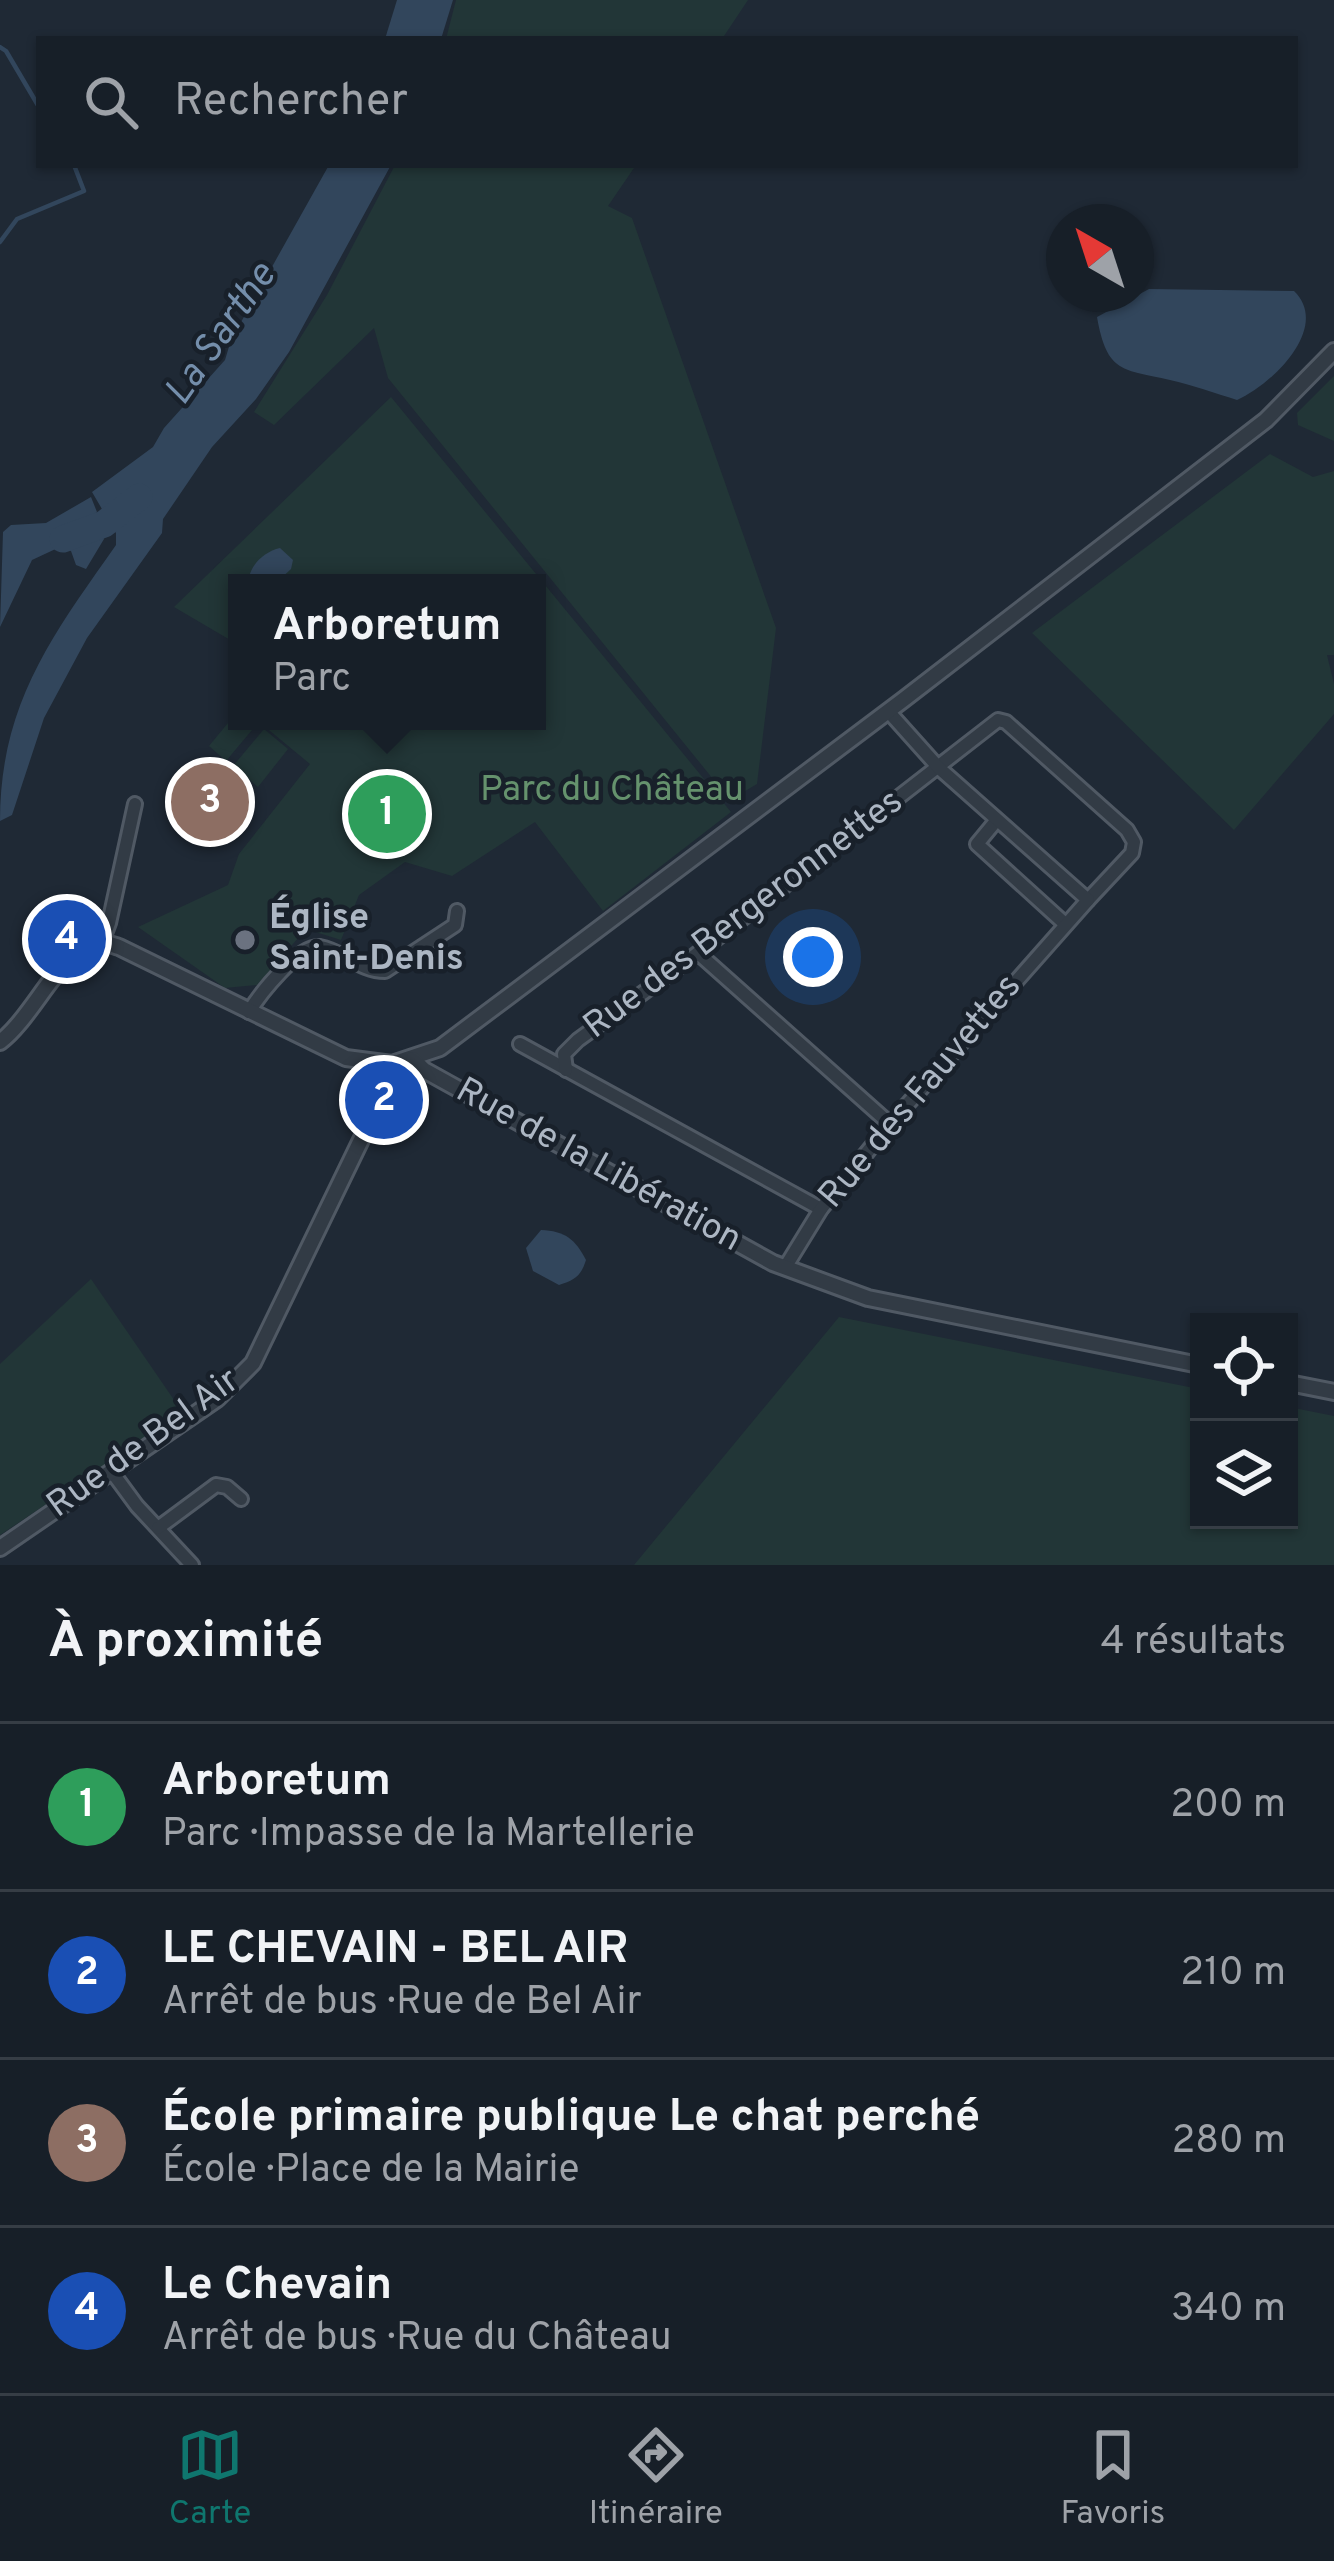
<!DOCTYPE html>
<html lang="fr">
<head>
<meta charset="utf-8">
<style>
  :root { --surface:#171f28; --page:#202730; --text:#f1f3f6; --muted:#9ea2a8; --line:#363d45; --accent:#0f766e }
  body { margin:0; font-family:Overpass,sans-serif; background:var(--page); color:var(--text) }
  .controls { position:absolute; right:36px; bottom:36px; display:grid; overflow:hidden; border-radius:0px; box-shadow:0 3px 9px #0004 }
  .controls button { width:108px; height:108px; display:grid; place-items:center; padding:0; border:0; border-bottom:3px solid var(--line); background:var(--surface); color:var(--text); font:60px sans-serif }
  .compass { position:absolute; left:1046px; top:204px; width:108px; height:108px; border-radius:50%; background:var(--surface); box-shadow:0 3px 9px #0004; rotate:321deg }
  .you { position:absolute; left:813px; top:957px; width:42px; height:42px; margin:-30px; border:9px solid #fff; border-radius:50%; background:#1a73e8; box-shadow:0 0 0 18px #1a73e833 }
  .badge { display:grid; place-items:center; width:78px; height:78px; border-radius:50%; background:var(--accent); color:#fff; font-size:39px; font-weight:700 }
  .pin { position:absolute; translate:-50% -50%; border:6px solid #fff; box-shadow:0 3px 12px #0006 }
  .popup { position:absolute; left:228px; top:574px; width:318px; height:156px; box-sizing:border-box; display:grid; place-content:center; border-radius:0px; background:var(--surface); filter:drop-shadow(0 3px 9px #0005); font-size:39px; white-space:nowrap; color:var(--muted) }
  .popup b { font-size:45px; color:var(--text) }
  .popup::after { content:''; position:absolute; left:50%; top:100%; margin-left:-24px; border:24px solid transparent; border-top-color:var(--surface) }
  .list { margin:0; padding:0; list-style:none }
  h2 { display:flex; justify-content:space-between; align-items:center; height:156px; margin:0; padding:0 48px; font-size:51px }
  h2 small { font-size:39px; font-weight:400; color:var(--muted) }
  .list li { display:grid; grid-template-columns:78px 1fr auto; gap:36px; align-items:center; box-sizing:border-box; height:168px; padding:0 48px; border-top:3px solid var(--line) }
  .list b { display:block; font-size:45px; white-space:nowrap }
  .list p { margin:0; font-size:39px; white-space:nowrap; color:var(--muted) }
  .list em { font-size:39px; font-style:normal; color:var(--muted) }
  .icon { flex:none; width:66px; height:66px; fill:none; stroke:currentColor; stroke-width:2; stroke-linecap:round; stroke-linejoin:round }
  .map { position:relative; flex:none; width:1334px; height:1565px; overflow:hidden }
  .search { position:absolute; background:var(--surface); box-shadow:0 3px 9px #0004; left:36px; right:36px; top:36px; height:132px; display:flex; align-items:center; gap:30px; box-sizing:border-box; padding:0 42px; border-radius:0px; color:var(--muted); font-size:45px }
  .sheet { height:828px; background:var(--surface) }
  nav { display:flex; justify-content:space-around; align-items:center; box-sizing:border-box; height:168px; border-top:3px solid var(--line); background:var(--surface); font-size:33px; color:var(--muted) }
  nav a { display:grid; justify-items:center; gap:6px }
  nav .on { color:var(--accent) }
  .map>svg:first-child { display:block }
  .green { fill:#223637 }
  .water { fill:#32465c }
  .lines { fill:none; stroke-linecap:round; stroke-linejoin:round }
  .stream { stroke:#32465c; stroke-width:4.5 }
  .river { stroke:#32465c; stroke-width:27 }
  .minor-casing { stroke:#505964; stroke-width:18 }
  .tertiary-casing { stroke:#505964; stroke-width:20 }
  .minor { stroke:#323b45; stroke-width:12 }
  .tertiary { stroke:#323b45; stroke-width:14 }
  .worship-dot { fill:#6b7280; stroke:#18202a; stroke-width:4.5 }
  .labels { text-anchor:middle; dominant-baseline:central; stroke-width:9; stroke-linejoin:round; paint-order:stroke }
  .park-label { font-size:36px; fill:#65926d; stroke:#18202a }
  .street-label { font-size:36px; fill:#acb6c3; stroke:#18202a }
  .poi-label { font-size:36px; font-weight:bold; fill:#acb6c3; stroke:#18202a; text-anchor:start }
  .water-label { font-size:39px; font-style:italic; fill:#748eab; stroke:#18202a }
</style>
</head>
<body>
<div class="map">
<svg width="1334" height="1565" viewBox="0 0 1334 1565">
  <rect width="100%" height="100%" fill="#1f2935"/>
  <!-- green -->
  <g class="green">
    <path d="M456,0H748L722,39H446Z"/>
    <path d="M395,165H636L608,206L632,218L776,628L757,784L730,800L388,378L374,328L274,425L254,412L327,295Z"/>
    <path d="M1334,376V441L1298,425L1297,413Z"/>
    <path d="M391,397L731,812L603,911L535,822L452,876L405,862L359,895L341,940L306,929L257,985L225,988L138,927L228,885L239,854L310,764L258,721H537V583H237V644L174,607Z"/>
    <path d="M1270,454L1313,477L1334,471V655H1327L1334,684V714L1234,830L1032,633Z"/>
    <path d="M237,712V721L257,724L226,761L209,746Z"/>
    <path d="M264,729L288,749L258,787L233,766Z"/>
    <path d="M91,1279L183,1413L0,1535V1364Z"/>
    <path d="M839,1317L1199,1389V1520H1289V1407L1334,1416V1565H634Z"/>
  </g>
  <!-- water -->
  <g class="water">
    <path d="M397,0H453L441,39H385Z"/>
    <path d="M329,165H391L289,352L256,399L212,447L163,519L162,533L87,638L44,718L12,815L0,821C0,704 52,636 116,545V533L92,492L153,447L164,428L225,360L231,340Z"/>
    <path d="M1149,289L1294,291C1331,327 1273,384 1237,400C1215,393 1192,385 1170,380C1123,369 1107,374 1097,317Z"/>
    <path d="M91,497L97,512L93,515L104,539L86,569L76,565L71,551L62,546L32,560L0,627L3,532L11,525L46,523Z"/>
    <path d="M280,548L293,560L291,569L276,583H248C249,566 263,552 280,548Z"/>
    <path d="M541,1230C565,1231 575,1239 586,1260C581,1276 575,1280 559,1285L533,1271L526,1248Z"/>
  </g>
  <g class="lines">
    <!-- stream -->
    <g class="stream">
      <path d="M0,47L6,51L39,107"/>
      <path d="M0,242L17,219L84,191L74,165"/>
    </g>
    <!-- river -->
    <path class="river" d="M63,539L104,524L139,497"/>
    <!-- minor casing -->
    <g class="minor-casing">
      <g id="minor">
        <path d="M996,821L977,844L1064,923"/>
        <path d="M102,942L109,923L135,804"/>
        <path d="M698,953L890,1124"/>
        <path d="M249,1012C259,995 299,944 320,947C343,951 360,971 385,971L455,925L457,911"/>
        <path d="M520,1044L821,1209"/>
        <path d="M566,1070L564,1054L578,1040L698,953L998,720L1006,722L1127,830L1134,842L1132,853L1088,900"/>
        <path d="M786,1266L821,1209L890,1124L1088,900L939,768L888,711"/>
        <path d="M112,1472L137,1506L192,1565"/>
        <path d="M158,1528L216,1485L227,1487L241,1499"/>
      </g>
    </g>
    <!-- tertiary casing -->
    <g class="tertiary-casing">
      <g id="tertiary">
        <path d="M0,1042C32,1018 57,957 91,944C101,940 109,944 119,947L346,1058L392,1064L440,1048L903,700L1266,420L1334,351"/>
        <path d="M413,1059L424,1070L773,1263L868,1298L1199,1365"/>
        <path d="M1289,1383L1334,1392"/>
        <path d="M0,1548L217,1399L253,1363L391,1078L392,1064"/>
      </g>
    </g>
    <!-- minor -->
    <use href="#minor" class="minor"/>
    <!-- tertiary -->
    <use href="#tertiary" class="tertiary"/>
  </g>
  <!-- markers -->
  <circle class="worship-dot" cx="245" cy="940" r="12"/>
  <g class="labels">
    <!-- park labels -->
    <g class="park-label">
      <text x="612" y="791">Parc du Château</text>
    </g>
    <!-- street labels -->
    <g class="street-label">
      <text transform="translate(744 915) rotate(-37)">Rue des Bergeronnettes</text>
      <text transform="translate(921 1092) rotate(-50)">Rue des Fauvettes</text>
      <text transform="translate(598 1166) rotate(29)">Rue de la Libération</text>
      <text transform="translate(144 1444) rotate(-36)">Rue de Bel Air</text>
    </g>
    <!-- poi labels -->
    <g class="poi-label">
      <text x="269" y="919">Église<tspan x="269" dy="41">Saint-Denis</tspan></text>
    </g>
    <!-- water labels -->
    <g class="water-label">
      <text transform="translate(222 335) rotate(-55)">La Sarthe</text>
    </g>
  </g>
</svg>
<div class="controls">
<button><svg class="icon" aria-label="locate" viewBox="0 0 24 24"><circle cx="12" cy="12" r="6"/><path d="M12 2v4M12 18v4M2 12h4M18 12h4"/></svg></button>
<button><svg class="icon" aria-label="layers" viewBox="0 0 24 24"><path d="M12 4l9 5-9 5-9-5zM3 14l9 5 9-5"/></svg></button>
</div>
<svg class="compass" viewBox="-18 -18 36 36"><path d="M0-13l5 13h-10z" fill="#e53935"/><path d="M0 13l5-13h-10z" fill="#9ea2a8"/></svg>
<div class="you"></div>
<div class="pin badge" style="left:387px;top:814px;background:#2e9e5b">1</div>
<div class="popup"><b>Arboretum</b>Parc</div>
<div class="pin badge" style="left:384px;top:1100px;background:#1a4fb4">2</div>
<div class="pin badge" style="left:210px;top:802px;background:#8d6e63">3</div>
<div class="pin badge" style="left:67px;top:939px;background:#1a4fb4">4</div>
<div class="search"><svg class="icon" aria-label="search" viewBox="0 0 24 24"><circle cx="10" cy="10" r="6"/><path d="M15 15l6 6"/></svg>Rechercher</div>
</div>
<section class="sheet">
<h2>À proximité<small>4 résultats</small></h2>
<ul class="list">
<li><span class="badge" style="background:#2e9e5b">1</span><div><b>Arboretum</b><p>Parc · Impasse de la Martellerie</p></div><em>200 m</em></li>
<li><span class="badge" style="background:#1a4fb4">2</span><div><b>LE CHEVAIN - BEL AIR</b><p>Arrêt de bus · Rue de Bel Air</p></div><em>210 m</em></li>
<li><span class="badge" style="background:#8d6e63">3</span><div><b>École primaire publique Le chat perché</b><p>École · Place de la Mairie</p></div><em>280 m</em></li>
<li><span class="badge" style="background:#1a4fb4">4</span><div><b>Le Chevain</b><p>Arrêt de bus · Rue du Château</p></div><em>340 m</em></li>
</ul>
</section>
<nav>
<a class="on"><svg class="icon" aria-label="map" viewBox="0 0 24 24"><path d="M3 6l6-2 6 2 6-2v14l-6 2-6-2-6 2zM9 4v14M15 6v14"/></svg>Carte</a>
<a><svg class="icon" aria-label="directions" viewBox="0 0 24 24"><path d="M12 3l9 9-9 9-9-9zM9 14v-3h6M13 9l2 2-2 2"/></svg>Itinéraire</a>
<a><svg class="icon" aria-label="saved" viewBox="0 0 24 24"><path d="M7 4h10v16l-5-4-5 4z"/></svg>Favoris</a>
</nav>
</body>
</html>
